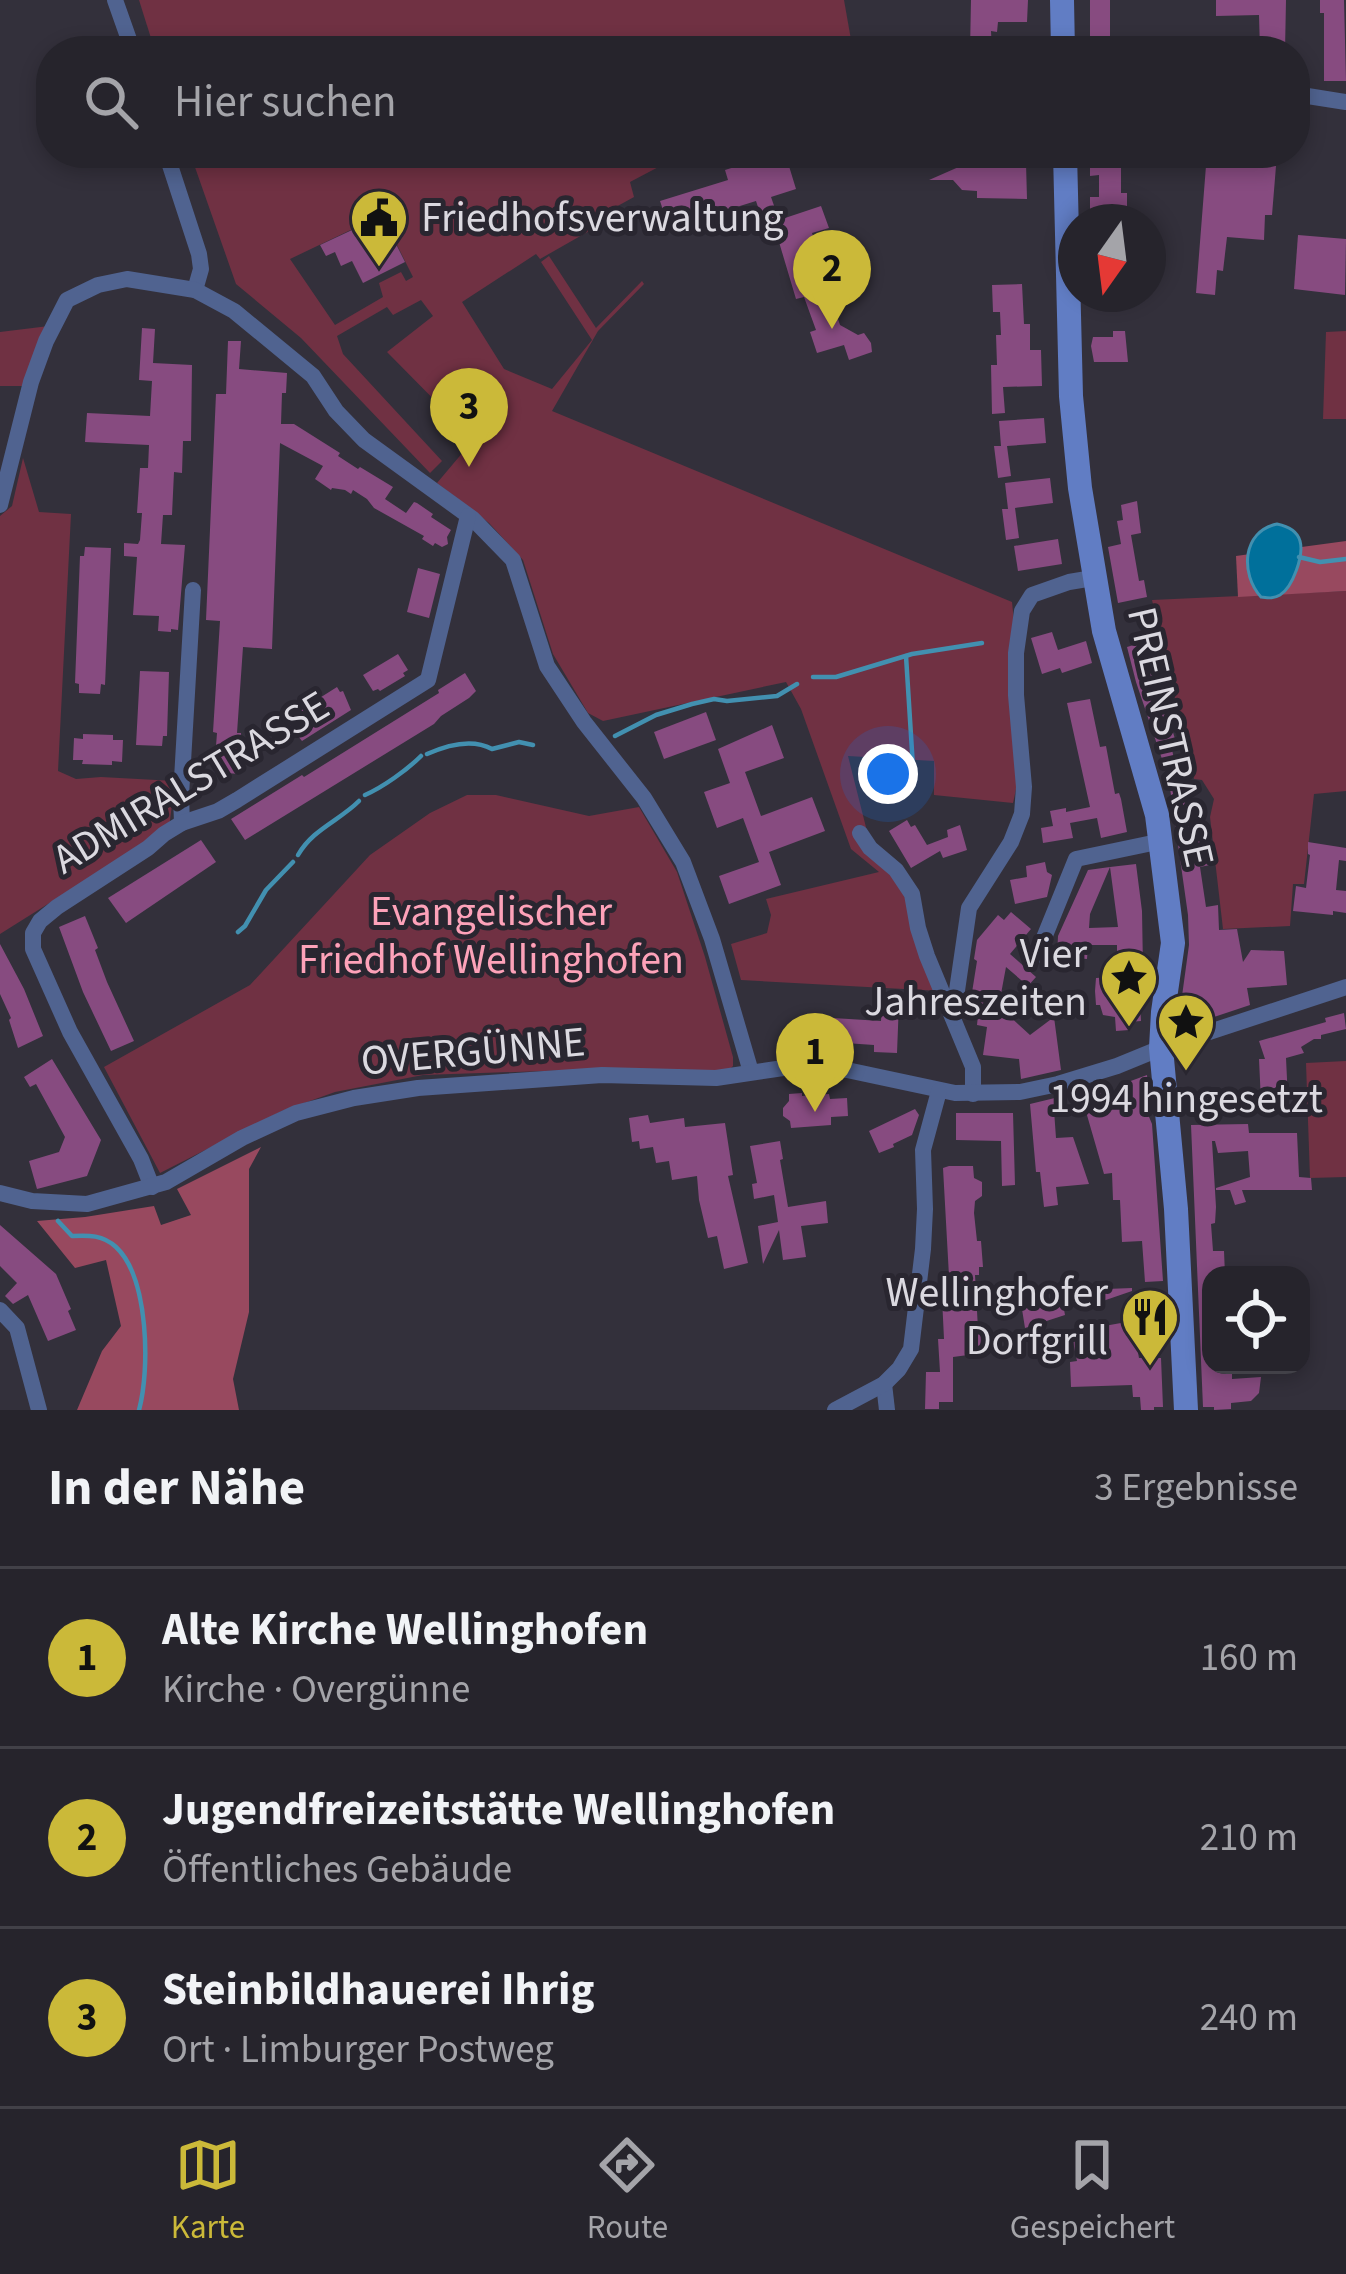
<!DOCTYPE html>
<html lang="de">
<head>
<meta charset="utf-8">
<style>
  :root { --surface:#26242c; --page:#2e2c34; --text:#f1f3f6; --muted:#a4a4a9; --line:#424148; --accent:#cbb939 }
  body { margin:0; font-family:"Source Sans 3",sans-serif; background:var(--page); color:var(--text) }
  .controls { position:absolute; right:36px; bottom:36px; display:grid; overflow:hidden; border-radius:24px; box-shadow:0 6px 18px #0003 }
  .controls button { width:108px; height:108px; display:grid; place-items:center; padding:0; border:0; border-bottom:3px solid var(--line); background:var(--surface); color:var(--text); font:60px sans-serif }
  .compass { position:absolute; left:1058px; top:204px; width:108px; height:108px; border-radius:50%; background:var(--surface); box-shadow:0 6px 18px #0003; rotate:194deg }
  .you { position:absolute; left:888px; top:774px; width:42px; height:42px; margin:-30px; border:9px solid #fff; border-radius:50%; background:#1a73e8; box-shadow:0 0 0 18px #1a73e833 }
  .badge { display:grid; place-items:center; width:78px; height:78px; border-radius:50%; background:var(--accent); color:#111; font-size:39px; font-weight:700 }
  .pin { position:absolute; translate:-50% -99px; filter:drop-shadow(0 3px 6px #0008) }
  .pin::after { content:''; position:absolute; top:63px; width:42px; height:36px; background:inherit; clip-path:polygon(0 0,100% 0,50% 100%) }
  .list { margin:0; padding:0; list-style:none }
  h2 { display:flex; justify-content:space-between; align-items:center; height:156px; margin:0; padding:0 48px; font-size:51px }
  h2 small { font-size:39px; font-weight:400; color:var(--muted) }
  .list li { display:grid; grid-template-columns:78px 1fr auto; gap:36px; align-items:center; box-sizing:border-box; height:180px; padding:0 48px; border-top:3px solid var(--line) }
  .list b { display:block; font-size:45px; white-space:nowrap }
  .list p { margin:0; font-size:39px; white-space:nowrap; color:var(--muted) }
  .list em { font-size:39px; font-style:normal; color:var(--muted) }
  .icon { flex:none; width:66px; height:66px; fill:none; stroke:currentColor; stroke-width:2; stroke-linecap:round; stroke-linejoin:round }
  .map { position:relative; flex:none; width:1346px; height:1410px; overflow:hidden }
  .search { position:absolute; background:var(--surface); box-shadow:0 6px 18px #0003; left:36px; right:36px; top:36px; height:132px; display:flex; align-items:center; gap:30px; box-sizing:border-box; padding:0 42px; border-radius:48px; color:var(--muted); font-size:45px }
  .sheet { height:696px; background:var(--surface) }
  nav { display:flex; justify-content:space-around; align-items:center; box-sizing:border-box; height:168px; border-top:3px solid var(--line); background:var(--surface); font-size:33px; color:var(--muted) }
  nav a { display:grid; justify-items:center; gap:6px }
  nav .on { color:var(--accent) }
  .map>svg:first-child { display:block }
  .green { fill:#703143; fill-rule:evenodd }
  .forest { fill:#98495f }
  .water { fill:#00709b; stroke:#4290b0; stroke-width:3 }
  .lines { fill:none; stroke-linecap:round; stroke-linejoin:round }
  .stream { stroke:#4290b0; stroke-width:4.5 }
  .building { fill:#874b80 }
  .street { stroke:#506390; stroke-width:16 }
  .secondary { stroke:#617dc4; stroke-width:24 }
  .labels { text-anchor:middle; dominant-baseline:central; stroke-width:10; stroke-linejoin:round; paint-order:stroke }
  .poi-label { font-size:42px; fill:#dbd9e0; stroke:#292630; text-anchor:end }
  .street-label { font-size:42px; fill:#dbd9e0; stroke:#292630 }
  .park-label { font-size:42px; fill:#fda2b9; stroke:#292630 }
</style>
</head>
<body>
<div class="map">
<svg width="1346" height="1410" viewBox="0 0 1346 1410">
  <rect width="100%" height="100%" fill="#33303b"/>
  <!-- green -->
  <g class="green">
    <path d="M139,0H844L853,51H155Z"/>
    <path d="M190,153H685L630,182L634,197L603,214L605,222L540,259L536,254L462,302L504,369L552,389L592,340L541,262L549,256L596,328L642,281L644,284L598,331L552,411L1012,602C1018,661 1027,747 1013,803L934,795V761L848,756L872,851L909,894L940,991L741,980L731,944L767,933L771,915L766,899L879,872L851,849L801,709L786,682L603,721L588,713L553,654L523,560L489,523L437,483L501,407L490,401L461,427L387,352L433,316L421,300L393,315L387,307L337,336L343,354L442,461L430,473L301,338L236,284ZM382,215L413,277L406,281L401,272L379,283L383,297L335,325L290,259Z"/>
    <path d="M49,326L24,386H0V332Z"/>
    <path d="M1346,331V419H1323L1326,332Z"/>
    <path d="M23,458L39,512L71,514L58,771L76,779L101,777L175,781L169,828L0,934V516L12,506Z"/>
    <path d="M1346,591V791L1314,794L1304,884H1293L1290,926L1223,929L1210,817L1214,799L1202,780L1194,779L1152,600Z"/>
    <path d="M467,795H496L589,816L639,807L677,872L705,957L733,1057V1066L728,1071L603,1069L423,1075L335,1092L282,1111L160,1173L104,1067L250,985L370,855L430,813Z"/>
    <path d="M1346,1061V1177L1310,1178L1306,1063Z"/>
  </g>
  <!-- forest -->
  <g class="forest">
    <path d="M1346,541V591L1238,597L1236,556Z"/>
    <path d="M261,1147L249,1169V1312L233,1379L239,1410H77L102,1351L121,1326L106,1260L75,1268L37,1221L85,1217L154,1206L161,1225L191,1215L177,1189Z"/>
  </g>
  <!-- water -->
  <path class="water" d="M1277,524C1287,526 1297,530 1300,541C1304,555 1293,587 1280,595C1273,599 1269,598 1261,597C1240,574 1242,531 1277,524Z"/>
  <g class="lines">
    <!-- stream -->
    <g class="stream">
      <path d="M1299,557L1320,562L1346,559"/>
      <path d="M906,656L913,767"/>
      <path d="M813,677H836L912,654L982,643"/>
      <path d="M615,736L656,715L692,704L714,699L727,701L777,696L797,684"/>
      <path d="M427,754C447,745 472,738 492,749L519,742L533,745"/>
      <path d="M365,795C383,787 407,770 421,756"/>
      <path d="M298,855C313,829 339,821 359,801"/>
      <path d="M238,932L245,926L266,890L293,862"/>
      <path d="M58,1221L72,1236C89,1235 103,1235 116,1247C149,1278 150,1370 139,1410"/>
    </g>
  </g>
  <!-- building -->
  <g class="building">
    <path d="M971,0H1028L1027,22H998L997,32L991,31L992,51H970Z"/>
    <rect x="1090" y="0" width="20" height="51"/>
    <path d="M1216,0H1286L1285,51H1260L1259,15L1216,16Z"/>
    <path d="M1320,0H1344L1346,81H1324V13H1320Z"/>
    <path d="M759,153H785L796,189L771,197L779,220L764,225L756,201L669,228L660,201L728,180L725,170L744,164L742,158Z"/>
    <path d="M969,153H982L983,164L1015,163V153H1021L1026,163L1027,199L977,198V191L962,190L953,180H929L970,162Z"/>
    <path d="M1207,153L1251,155V153H1271L1270,166H1276L1272,215H1265L1264,240L1227,237L1223,271L1217,270L1215,295L1196,293Z"/>
    <path d="M1090,159H1110L1114,161V167H1121V193H1127V209H1121V222H1090V197H1099V175L1090,176Z"/>
    <path d="M821,206L829,228L812,233L823,266L855,256L862,277L828,289L840,325L858,335L864,333L871,343L872,352L849,360L844,345L817,353L810,332L816,330L804,297L796,299L779,242L786,240L779,220Z"/>
    <path d="M382,216L405,262L363,283L352,261L341,266L335,252L326,256L320,245Z"/>
    <path d="M1298,235L1346,239L1345,295L1294,289Z"/>
    <path d="M1022,284L1024,324H1030V350H1041L1042,386L1003,387L1005,413L992,414L991,365H997L996,335H1001L1000,312H993L992,285Z"/>
    <path d="M142,328L155,329L153,363L192,365L191,441H183L182,473L174,472L172,515H163L161,544L185,545L178,630L171,629V632L158,631L159,616L133,615L137,557L124,556V543L138,544L140,540L142,513H137L140,468H148L149,445L85,442L87,413L150,416L152,381L139,380Z"/>
    <path d="M1113,331H1125L1128,362H1094L1091,346L1093,337H1113Z"/>
    <path d="M228,341H241L239,369L287,373L286,393H282L281,424H294L340,453L338,456L358,469L360,467L393,487L385,499L406,513L414,502L417,503L433,514L431,517L451,530L447,537L448,544L442,547L435,543L433,546L422,539L424,536L374,508L367,499L353,490L351,494L345,490L332,488L331,490L315,479L323,466L280,443L272,649L243,647L237,733H241L239,774L214,772L217,733L213,732L220,621L206,620L216,394H226Z"/>
    <path d="M1044,418L1046,443L1007,446L1011,476L998,478L994,446H1001L999,421Z"/>
    <path d="M1050,478L1053,503L1015,508L1019,538L1006,540L1002,509H1008L1005,483Z"/>
    <path d="M1137,501L1141,533L1131,535L1139,581L1144,580L1147,597L1118,603L1108,547L1121,544L1117,521L1123,520L1121,505Z"/>
    <path d="M1058,539L1062,564L1018,571L1014,546Z"/>
    <path d="M85,547L111,548L105,685L101,684L100,694L79,693V684L75,683L80,556H84Z"/>
    <path d="M418,568L440,574L429,618L407,612Z"/>
    <path d="M1052,632L1058,650L1086,641L1092,663L1062,673L1060,668L1042,674L1031,638Z"/>
    <path d="M1140,643L1143,654L1149,652L1175,739L1170,740L1174,759L1163,762L1136,682L1127,647Z"/>
    <path d="M398,654L408,670L403,673L405,676L380,691L378,689L373,691L363,675Z"/>
    <path d="M140,671L169,672L167,736H163L162,746L136,745Z"/>
    <path d="M465,673L476,691L469,698L441,716L434,724L245,840L231,819L302,775L304,777L439,693L438,690Z"/>
    <path d="M337,687L340,692L343,691L351,710L302,741L288,724L291,723L288,718Z"/>
    <path d="M1090,699L1100,747L1106,746L1115,794L1119,793L1121,799L1127,832L1101,838L1097,818L1070,823L1073,838L1043,843L1041,828L1053,826L1050,811L1066,808V812L1090,807L1067,703Z"/>
    <path d="M706,712L716,740L664,759L654,732Z"/>
    <path d="M772,725L784,758L745,772L761,816L812,797L825,831L769,852L781,885L729,904L719,876L759,862L743,818L717,828L704,792L730,783L718,749Z"/>
    <path d="M83,734L113,735V740H123L122,762L112,761V765L82,764L83,760H73L74,738L83,739Z"/>
    <path d="M1182,785L1190,830L1203,828L1209,858L1210,865L1200,867L1206,907L1218,905L1219,930L1237,929L1243,962L1251,950L1284,951L1287,985L1247,988L1250,1005L1205,1020L1184,1022L1179,1018L1189,945L1188,915L1170,788Z"/>
    <path d="M907,820L911,827L915,825L927,845L948,837L947,830L960,825L967,850L943,858L940,851L911,868L889,831Z"/>
    <path d="M201,840L216,862L126,923L108,898Z"/>
    <path d="M1308,842L1346,848V861L1339,860L1336,890L1346,891V913L1333,911V915L1293,911L1296,886L1306,888L1310,855L1308,854Z"/>
    <path d="M1045,862L1047,872L1052,875L1047,897L1015,904L1010,880L1027,877L1026,866Z"/>
    <path d="M1136,864L1142,911L1143,968H1138L1141,1021L1129,1022V1030L1116,1031L1115,1017L1103,1015L1100,1005H1096L1095,991L1096,978L1113,977V969H1117V945H1088L1087,959L1057,957L1058,936L1088,870L1110,867L1090,914L1089,928L1118,927L1110,867Z"/>
    <path d="M1011,912L1031,929L1010,954L1036,977L1028,986L1006,967L998,1010L1007,1011V1014L1030,1035L1054,1017L1061,1070L1021,1079L1019,1059L983,1055L987,1027L977,1025L979,1006L970,1005L977,961L974,959L977,940L998,915L1004,920Z"/>
    <path d="M85,916L98,948L95,950L107,982L134,1041L111,1051L83,992L59,927Z"/>
    <path d="M0,944L24,989L43,1036L18,1048L9,1020L11,1018L0,994Z"/>
    <path d="M882,1001L899,1002L897,1053L874,1052V1045L816,1041L817,1017L881,1021Z"/>
    <path d="M1344,1013L1346,1029L1321,1035V1039H1314L1301,1047L1304,1053L1286,1058L1288,1100L1261,1102L1259,1059H1265L1259,1041L1326,1022L1325,1018Z"/>
    <path d="M52,1059L101,1140L87,1176L37,1189L29,1161L59,1152L65,1137L36,1084L30,1087L24,1077Z"/>
    <path d="M1147,1075L1149,1098L1142,1100L1152,1124L1163,1281L1145,1282L1142,1241L1122,1242L1120,1200H1113L1112,1173L1104,1174L1080,1091L1104,1083L1108,1101L1130,1095L1128,1082Z"/>
    <path d="M802,1093V1096L829,1094L830,1099L847,1098L848,1116L831,1117V1125L791,1128L790,1121L783,1116V1108L789,1101V1094Z"/>
    <path d="M1059,1097L1063,1107L1054,1110L1056,1138L1073,1137L1089,1184L1056,1187L1058,1205L1044,1207L1040,1172H1036L1030,1104Z"/>
    <path d="M915,1109L919,1115L912,1135L893,1144L894,1147L879,1153L869,1131Z"/>
    <path d="M956,1113H1013L1015,1185L1002,1186L1001,1141L956,1140Z"/>
    <path d="M648,1115L650,1123L684,1118L685,1127L725,1123L733,1175L728,1176L748,1263L724,1269L717,1236L708,1238L699,1200L697,1176L672,1180L669,1161L656,1163L653,1147L640,1149L639,1141L632,1142L629,1118Z"/>
    <path d="M1248,1124L1249,1133H1297L1299,1177L1311,1178L1312,1190H1242L1246,1202L1235,1205L1230,1190H1216V1188L1250,1177L1248,1151L1218,1153L1215,1141H1212L1216,1207L1215,1223L1211,1224L1213,1251H1224L1225,1275H1211V1365H1227V1371H1232V1379L1261,1377L1259,1393L1251,1401L1231,1403V1409L1214,1410V1407H1203L1191,1125Z"/>
    <path d="M780,1141L783,1159L780,1160L788,1207L826,1201L828,1223L801,1226L806,1257L783,1260L779,1230L763,1264L758,1226L778,1222L774,1195L754,1199L752,1184L757,1183L750,1146Z"/>
    <path d="M949,1166H973L974,1178L982,1182V1196L975,1201L974,1213L977,1241H981L983,1267H979V1275H975L978,1329H991L992,1352H968V1355L953,1357V1402H939V1409H925L926,1372H940L938,1339H944L941,1277L949,1276L943,1168Z"/>
    <path d="M0,1225L56,1274L71,1309L68,1311L76,1330L48,1341L28,1295L13,1304L5,1296L17,1283L0,1266Z"/>
    <path d="M1080,1284L1081,1290L1132,1288V1291L1100,1302L1064,1306L1061,1287Z"/>
    <path d="M1040,1299L1042,1308L1063,1304L1065,1315L1025,1328L1021,1303Z"/>
    <path d="M1132,1321L1139,1358H1161L1163,1407H1154V1410H1141L1140,1397H1133L1132,1385L1071,1387L1070,1362L1077,1361L1071,1332Z"/>
  </g>
  <g class="lines">
    <!-- street -->
    <g class="street">
      <path d="M115,0L133,51"/>
      <path d="M1295,94L1346,102"/>
      <path d="M166,153L199,254L201,269L195,290"/>
      <path d="M701,158L714,153"/>
      <path d="M0,505L31,382L46,341L67,300L98,285L127,279L195,290L234,311L313,376L336,411L364,440L473,519L513,560L547,666L584,722L644,798L683,862L712,939L751,1072"/>
      <path d="M182,823L181,796L193,590"/>
      <path d="M860,833L870,848L896,870L912,894L918,928L927,956L973,1067V1094"/>
      <path d="M1037,955L1076,859L1162,841"/>
      <path d="M953,1018L969,908L1011,842L1022,814L1024,787L1016,695V653L1022,611L1032,595L1069,582L1093,578"/>
      <path d="M152,1187L141,1159L70,1032L33,949V933L40,921L57,907L148,848L164,834L182,823L218,811L237,800L428,680L468,516"/>
      <path d="M0,1193L32,1201L87,1204L166,1182L242,1138L296,1113L354,1098L418,1088L602,1075L716,1078L790,1067L847,1070L955,1093L1020,1092L1058,1084L1117,1066L1161,1048L1346,987"/>
      <path d="M0,1310L17,1328L39,1410"/>
      <path d="M884,1384L887,1410"/>
      <path d="M835,1410L884,1384L899,1369L911,1349L923,1249L925,1209L923,1150L939,1091"/>
    </g>
    <!-- secondary -->
    <g class="secondary">
      <path d="M1062,0L1063,51"/>
      <path d="M1065,153L1071,396L1080,488L1104,631L1157,815L1173,943L1163,1012L1161,1048L1176,1209L1186,1410"/>
    </g>
  </g>
  <!-- icons -->
  <defs>
    <g id="civic-pin" transform="scale(3)"><path d="M0 17L-7.5 6A9.5 9.5 0 1 1 7.5 6Z" fill="#cbb939" stroke="#292630"/><path d="M-.6-6.5H3V-4.5H.6V-3L4-1V1h2V6H-6V1h2V-1L-.6-3ZM-1.2 2.5V6h2.4V2.5Z" fill="#111"/></g>
    <g id="sight-pin" transform="scale(3)"><path d="M0 17L-7.5 6A9.5 9.5 0 1 1 7.5 6Z" fill="#cbb939" stroke="#292630"/><path d="M0-6L1.8-2.2L6-1.7L2.9 1.2L3.7 5.4L0 3.3L-3.7 5.4L-2.9 1.2L-6-1.7L-1.8-2.2Z" fill="#111"/></g>
    <g id="restaurant-pin" transform="scale(3)"><path d="M0 17L-7.5 6A9.5 9.5 0 1 1 7.5 6Z" fill="#cbb939" stroke="#292630"/><path d="M-5-6h1v4h1v-4h1v4h1v-4h1v5L-1.5 .5V6h-2V.5L-5-1ZM5-6V6H3V1.5H1.5Q1.5-4 5-6Z" fill="#111"/></g>
  </defs>
  <g fill-rule="evenodd">
    <use href="#civic-pin" x="379" y="218"/>
    <use href="#sight-pin" x="1129" y="978"/>
    <use href="#sight-pin" x="1186" y="1022"/>
    <use href="#restaurant-pin" x="1150" y="1317"/>
  </g>
  <g class="labels">
    <!-- poi labels -->
    <g class="poi-label">
      <text x="421" y="218" text-anchor="start">Friedhofsverwaltung</text>
      <text x="1087" y="954">Vier<tspan x="1087" dy="48">Jahreszeiten</tspan></text>
      <text x="1186" y="1099" text-anchor="middle">1994 hingesetzt</text>
      <text x="1108" y="1293">Wellinghofer<tspan x="1108" dy="48">Dorfgrill</tspan></text>
    </g>
    <!-- street labels -->
    <g class="street-label">
      <text transform="translate(1170 737) rotate(77)">PREINSTRASSE</text>
      <text transform="translate(191 783) rotate(-31)">ADMIRALSTRASSE</text>
      <text transform="translate(473 1052) rotate(-5)">OVERGÜNNE</text>
    </g>
    <!-- park labels -->
    <g class="park-label">
      <text x="491" y="912">Evangelischer<tspan x="491" dy="48">Friedhof Wellinghofen</tspan></text>
    </g>
  </g>
</svg>
<div class="controls">
<button><svg class="icon" aria-label="locate" viewBox="0 0 24 24"><circle cx="12" cy="12" r="6"/><path d="M12 2v4M12 18v4M2 12h4M18 12h4"/></svg></button>
</div>
<svg class="compass" viewBox="-18 -18 36 36"><path d="M0-13l5 13h-10z" fill="#e53935"/><path d="M0 13l5-13h-10z" fill="#a4a4a9"/></svg>
<div class="you"></div>
<div class="pin badge" style="left:815px;top:1112px">1</div>
<div class="pin badge" style="left:832px;top:329px">2</div>
<div class="pin badge" style="left:469px;top:467px">3</div>
<div class="search"><svg class="icon" aria-label="search" viewBox="0 0 24 24"><circle cx="10" cy="10" r="6"/><path d="M15 15l6 6"/></svg>Hier suchen</div>
</div>
<section class="sheet">
<h2>In der Nähe<small>3 Ergebnisse</small></h2>
<ul class="list">
<li><span class="badge">1</span><div><b>Alte Kirche Wellinghofen</b><p>Kirche · Overgünne</p></div><em>160 m</em></li>
<li><span class="badge">2</span><div><b>Jugendfreizeitstätte Wellinghofen</b><p>Öffentliches Gebäude</p></div><em>210 m</em></li>
<li><span class="badge">3</span><div><b>Steinbildhauerei Ihrig</b><p>Ort · Limburger Postweg</p></div><em>240 m</em></li>
</ul>
</section>
<nav>
<a class="on"><svg class="icon" aria-label="map" viewBox="0 0 24 24"><path d="M3 6l6-2 6 2 6-2v14l-6 2-6-2-6 2zM9 4v14M15 6v14"/></svg>Karte</a>
<a><svg class="icon" aria-label="directions" viewBox="0 0 24 24"><path d="M12 3l9 9-9 9-9-9zM9 14v-3h6M13 9l2 2-2 2"/></svg>Route</a>
<a><svg class="icon" aria-label="saved" viewBox="0 0 24 24"><path d="M7 4h10v16l-5-4-5 4z"/></svg>Gespeichert</a>
</nav>
</body>
</html>
